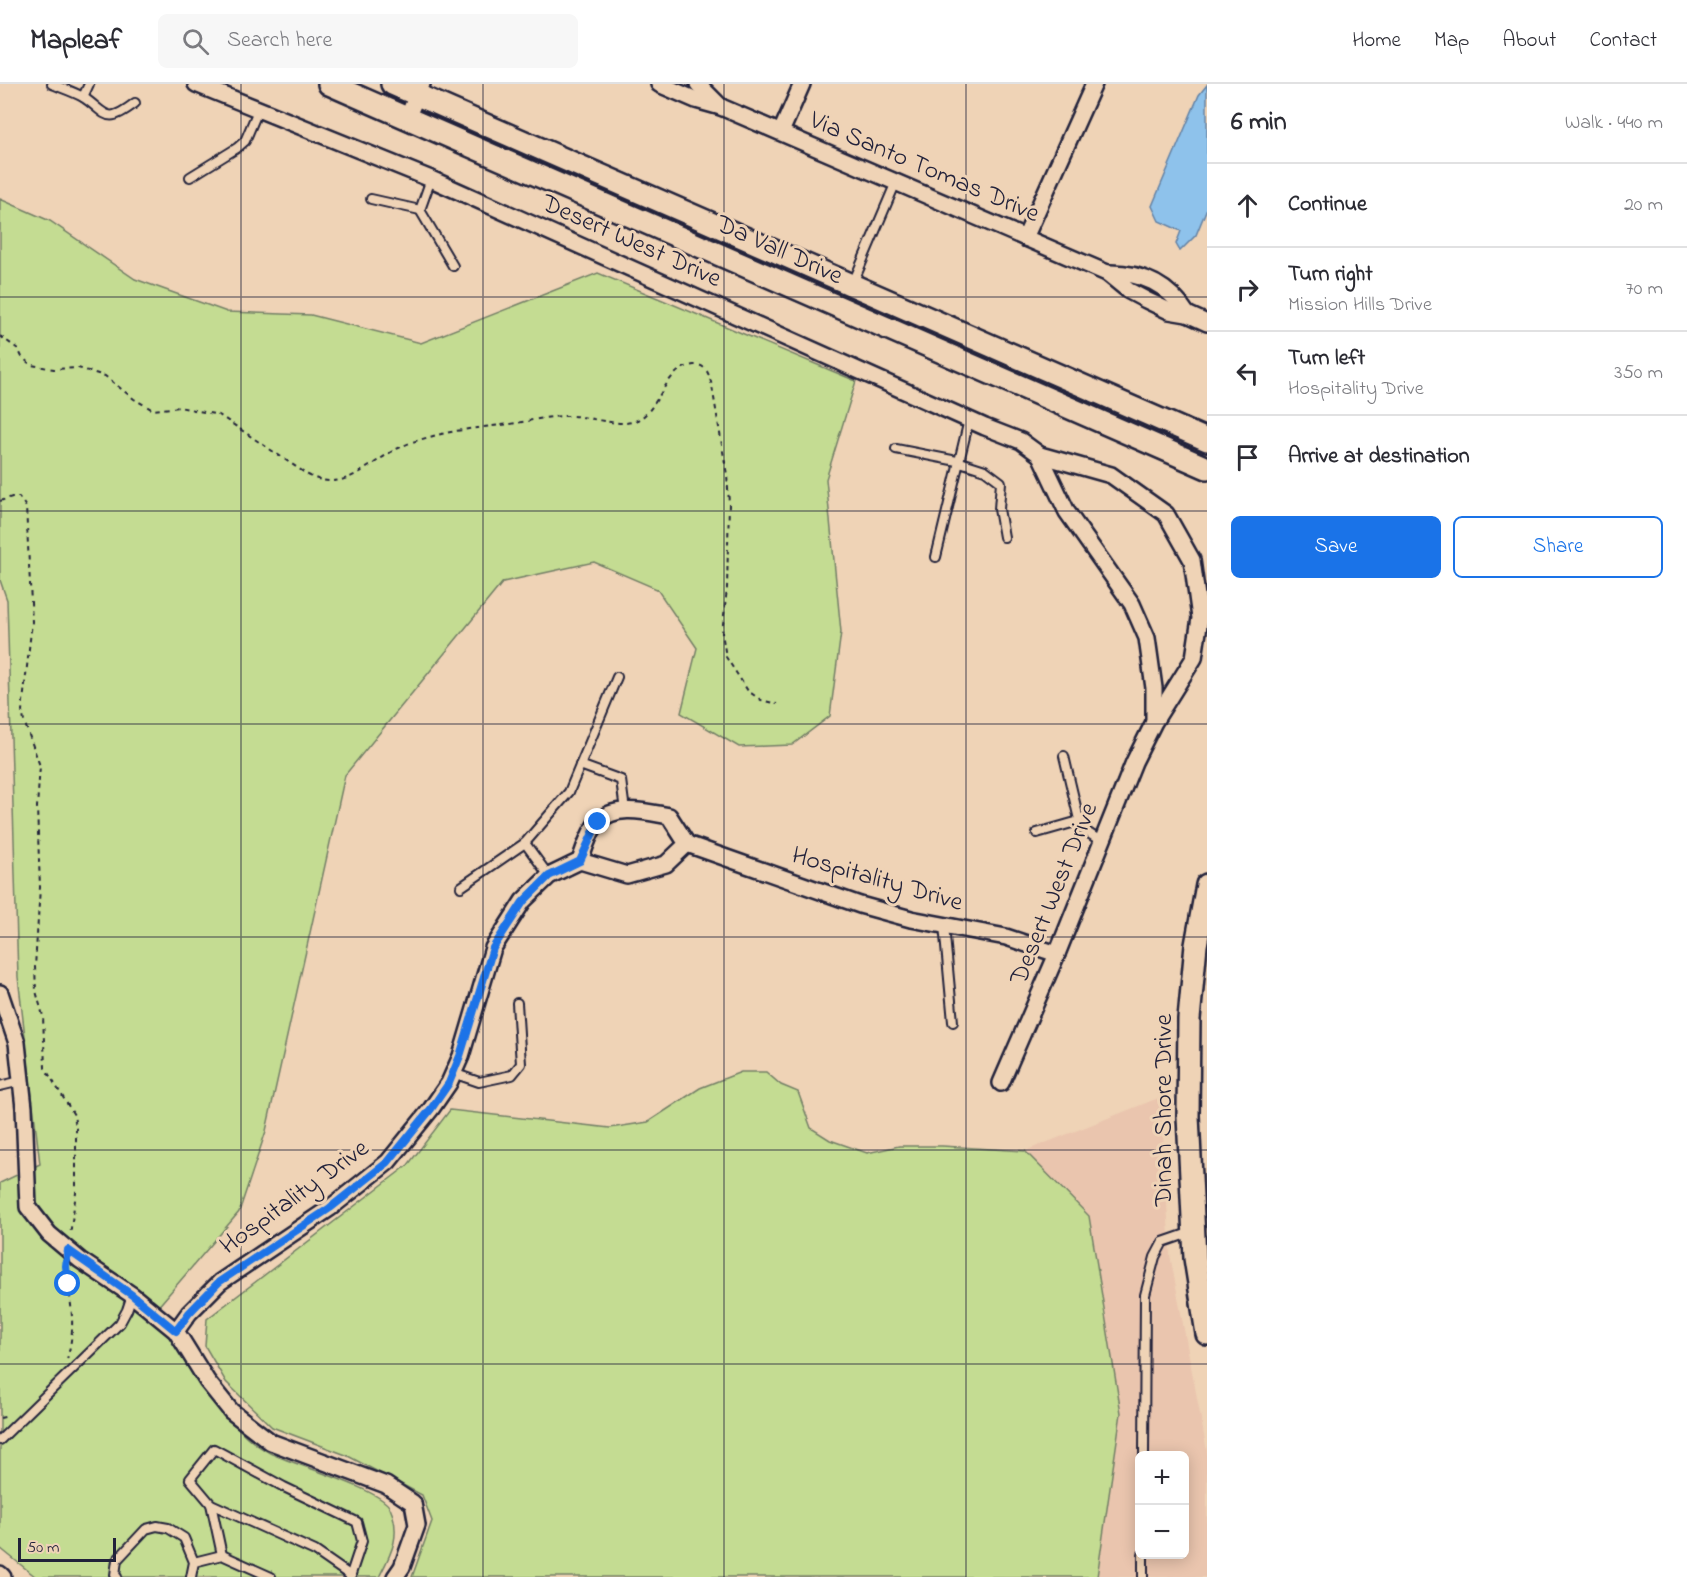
<!DOCTYPE html>
<html lang="en">
<head>
<meta charset="utf-8">
<style>
  :root { --surface:#fff; --page:#f7f7f7; --text:#2b2b33; --muted:#7c7c81; --line:#e1e1e2; --accent:#1a73e8 }
  body { margin:0; font-family:"Indie Flower",sans-serif; background:var(--page); color:var(--text) }
  .controls { position:absolute; right:18px; bottom:18px; display:grid; overflow:hidden; border-radius:9px; box-shadow:0 3px 15px #0003 }
  .controls button { width:54px; height:54px; display:grid; place-items:center; padding:0; border:0; border-bottom:2px solid var(--line); background:var(--surface); color:var(--text); font:30px sans-serif }
  .scale { position:absolute; left:18px; bottom:15px; width:98px; box-sizing:border-box; padding-left:6px; border:3px solid #22223b; border-top:0; font-size:16px; line-height:21px; white-space:nowrap; color:#22223b; -webkit-text-stroke:4px #efd3b6; paint-order:stroke }
  .stop { position:absolute; width:18px; height:18px; margin:-14px; border:4px solid #1a73e8; border-radius:50%; background:#fff }
  .stop.end { background:#1a73e8; border-color:#fff; box-shadow:0 2px 6px #0008 }
  .list { margin:0; padding:0; list-style:none }
  h2 { display:flex; justify-content:space-between; align-items:center; height:78px; margin:0; padding:0 24px; font-size:26px }
  h2 small { font-size:20px; font-weight:400; color:var(--muted) }
  .list li { display:grid; grid-template-columns:39px 1fr auto; gap:18px; align-items:center; box-sizing:border-box; height:84px; padding:0 24px; border-top:2px solid var(--line) }
  .list b { display:block; font-size:22px; white-space:nowrap }
  .list p { margin:0; font-size:20px; white-space:nowrap; color:var(--muted) }
  .list em { font-size:20px; font-style:normal; color:var(--muted) }
  .actions { display:flex; gap:12px; padding:18px 24px }
  .actions a { flex:1; padding:14px 0; border:2px solid var(--accent); border-radius:9px; text-align:center; font-size:21px; color:var(--accent) }
  .actions .main { background:var(--accent); color:#fff }
  .icon { flex:none; width:33px; height:33px; fill:none; stroke:currentColor; stroke-width:2; stroke-linecap:round; stroke-linejoin:round }
  .map { position:relative; flex:none; width:1207px; height:1493px; overflow:hidden }
  header { display:flex; align-items:center; gap:36px; box-sizing:border-box; height:84px; padding:0 30px; background:var(--surface); border-bottom:2px solid var(--line) }
  header strong { font-size:28px }
  nav { display:flex; gap:33px; margin-inline-start:auto; font-size:21px }
  .search { width:420px; height:54px; background:var(--page); display:flex; align-items:center; gap:15px; box-sizing:border-box; padding:0 21px; border-radius:9px; color:var(--muted); font-size:22px }
  main { display:flex }
  aside { flex:1; background:var(--surface) }
  .map>svg:first-child { display:block }
  .built { fill:#eac5ae; fill-rule:evenodd }
  .green { fill:#c4dc92; stroke:#737f66; stroke-width:1.5 }
  .water { fill:#8ec2eb; stroke:#6382a5; stroke-width:1.5 }
  .lines { fill:none; stroke-linecap:round; stroke-linejoin:round }
  .lane-casing { stroke:#22223b; stroke-width:12 }
  .street-casing { stroke:#22223b; stroke-width:20 }
  .secondary-casing { stroke:#22223b; stroke-width:26 }
  .path { stroke:#22223b; stroke-width:2; stroke-dasharray:4.5 4.5; stroke-linecap:butt }
  .lane { stroke:#efd3b6; stroke-width:8 }
  .street { stroke:#efd3b6; stroke-width:15 }
  .secondary { stroke:#efd3b6; stroke-width:21 }
  .route { stroke:#1a73e8; stroke-width:8 }
  .grid { fill:none; stroke:#22223b; stroke-width:1.5; stroke-opacity:0.55 }
  .labels { text-anchor:middle; dominant-baseline:central; stroke-width:6; stroke-linejoin:round; paint-order:stroke }
  .street-label { font-size:26px; fill:#22223b; stroke:#efd3b6 }
</style>
</head>
<body>
<header>
<strong>Mapleaf</strong>
<div class="search"><svg class="icon" aria-label="search" viewBox="0 0 24 24"><circle cx="10" cy="10" r="6"/><path d="M15 15l6 6"/></svg>Search here</div>
<nav><a>Home</a><a>Map</a><a>About</a><a>Contact</a></nav>
</header>
<main>
<div class="map">
<svg width="1207" height="1493" viewBox="0 0 1207 1493">
  <rect width="100%" height="100%" fill="#efd3b6"/>
  <filter id="ink" filterUnits="userSpaceOnUse"><feTurbulence type="fractalNoise" baseFrequency=".0167" numOctaves="2"/><feDisplacementMap in="SourceGraphic" scale="12" xChannelSelector="R" yChannelSelector="G"/><feConvolveMatrix kernelMatrix="1 2 1 2 8 2 1 2 1" color-interpolation-filters="sRGB"/></filter>
  <g filter="url(#ink)">
    <!-- built -->
    <path class="built" d="M1161,1013L1170,1171L1207,1367V1493H1097L1121,1329L1089,1132L1025,1067ZM1140,1372H1184V1470H1140Z"/>
    <!-- green -->
    <g class="green">
      <path d="M0,115L50,137L135,195L227,228L311,231L421,259L598,189L856,297L826,395L841,548L830,632L792,661L739,663L681,629L697,564L657,505L594,478L503,498L345,691L266,1047L239,1128L151,1231C159,1238 169,1244 175,1252C205,1291 224,1345 270,1369C292,1380 381,1405 390,1424C402,1451 391,1470 379,1493H36L0,1464V1099L40,1080L18,893L7,516L0,496Z"/>
      <path d="M741,988H766L781,1001L798,1008L811,1044L830,1056L867,1069L899,1062H942L1025,1067L1089,1132L1121,1329L1097,1493H412L432,1437L422,1411L346,1371L272,1343L226,1298L205,1262L207,1235L408,1081L450,1026L610,1044L648,1038L700,1004Z"/>
    </g>
    <!-- water -->
    <path class="water" d="M1207,1V124L1196,151L1180,167L1176,160L1181,147L1159,137L1152,122L1199,11Z"/>
    <g class="lines">
      <!-- lane casing -->
      <g class="lane-casing">
        <g id="lane">
          <path d="M52,0C62,4 74,8 83,13C107,29 105,42 135,19"/>
          <path d="M83,13L89,0"/>
          <path d="M190,93L237,64L245,57L259,24"/>
          <path d="M431,95L420,126L453,182"/>
          <path d="M371,115L420,126"/>
          <path d="M853,199L896,98"/>
          <path d="M896,365L957,377L985,386L1001,398L999,425L1004,453"/>
          <path d="M936,473L969,336"/>
          <path d="M1064,672L1081,744L1102,758"/>
          <path d="M580,681L621,696L625,727"/>
          <path d="M1037,749L1079,737"/>
          <path d="M525,759L549,792"/>
          <path d="M461,803L525,759L569,708L617,593"/>
          <path d="M944,841L953,938"/>
          <path d="M453,989L479,998L512,991L521,980L517,919"/>
          <path d="M0,1002L21,997"/>
          <path d="M0,1356L120,1239L127,1226L132,1211"/>
          <path d="M1144,1372L1145,1211L1155,1173L1163,1158L1192,1148"/>
          <path d="M211,1420L315,1467L351,1492"/>
          <path d="M222,1471L211,1420L190,1395L214,1365L284,1403L357,1438L362,1457L350,1493"/>
          <path d="M194,1478L222,1471L271,1493"/>
          <path d="M117,1493L115,1491L117,1476L146,1445L157,1442L168,1444L184,1454L194,1478L191,1493"/>
          <path d="M1143,1493V1470"/>
        </g>
      </g>
      <!-- street casing -->
      <g class="street-casing">
        <g id="street">
          <path d="M196,0L431,95L985,343L1021,357L1040,371L1111,391L1166,430L1192,476L1200,534L1194,574L1154,638L1134,678L1057,870L1001,999"/>
          <path d="M659,0L696,16L721,23L1107,189L1129,207L1146,216L1169,227L1187,230L1207,239"/>
          <path d="M698,0L721,23"/>
          <path d="M407,34L422,0"/>
          <path d="M781,48L802,0"/>
          <path d="M1025,154L1094,0"/>
          <path d="M1107,189C1142,188 1168,200 1187,230"/>
          <path d="M1040,371L1067,428L1132,520L1147,554L1154,604V637"/>
          <path d="M687,760L860,821L911,835L1006,853L1057,870"/>
          <path d="M0,909L17,959L24,1024L28,1123L49,1150L80,1176L132,1211L176,1247L207,1297L231,1327L271,1358L386,1401L413,1419L417,1441L402,1483L395,1493"/>
          <path d="M176,1247L189,1229L220,1198L330,1124L388,1078L431,1025L449,999L461,972L493,864L523,817L549,792L580,777L627,791L666,780L687,760L669,732C647,728 615,719 597,739C589,748 584,766 580,777"/>
          <path d="M0,1490L3,1493"/>
        </g>
      </g>
      <!-- secondary casing -->
      <g class="secondary-casing">
        <g id="secondary">
          <path d="M329,0L1207,384"/>
          <path d="M392,0L1207,356"/>
          <path d="M1207,801L1196,861L1189,935L1188,1032L1195,1174L1207,1250"/>
        </g>
      </g>
      <!-- path -->
      <g class="path">
        <path d="M0,252L18,265L22,273L31,281L54,285L78,284L105,292L134,315L153,326L179,323L219,331L308,391C347,411 370,376 403,362C413,357 426,354 437,351C461,345 486,343 510,340C530,337 552,331 573,332C590,333 616,342 632,338C660,331 662,284 694,281C707,280 709,291 712,302L727,391L729,419L727,504L722,549L726,573L748,607L761,616L777,620"/>
        <path d="M0,417L12,413H19L26,423L32,538L22,627L24,637L40,682L37,723L40,803L35,883L36,907L43,932L45,984L74,1031L76,1044V1109L70,1151"/>
        <path d="M66,1183C70,1219 77,1240 67,1275"/>
        <path d="M0,1334L8,1332"/>
      </g>
      <!-- lane -->
      <use href="#lane" class="lane"/>
      <!-- street -->
      <use href="#street" class="street"/>
      <!-- secondary -->
      <use href="#secondary" class="secondary"/>
    </g>
  </g>
  <g class="lines" filter="url(#ink)">
    <!-- route -->
    <path class="route" d="M68,1200L66,1182L68,1166L132,1211L176,1247L189,1229L219,1198L330,1124L388,1078L431,1025L449,999L460,972L493,864L523,818L549,792L580,777L598,738"/>
  </g>
  <!-- grid -->
  <path class="grid" d="M241,0V1493M483,0V1493M724,0V1493M966,0V1493M0,213H1207M0,427H1207M0,640H1207M0,853H1207M0,1066H1207M0,1280H1207"/>
  <g class="labels">
    <!-- street labels -->
    <g class="street-label">
      <text transform="translate(924 84) rotate(23)">Via Santo Tomas Drive</text>
      <text transform="translate(631 158) rotate(24)">Desert West Drive</text>
      <text transform="translate(779 167) rotate(24)">Da Vall Drive</text>
      <text transform="translate(877 796) rotate(16)">Hospitality Drive</text>
      <text transform="translate(1055 810) rotate(-68)">Desert West Drive</text>
      <text transform="translate(1165 1026) rotate(-90)">Dinah Shore Drive</text>
      <text transform="translate(295 1114) rotate(-36)">Hospitality Drive</text>
    </g>
  </g>
</svg>
<div class="controls">
<button>+</button>
<button>−</button>
</div>
<div class="scale">50 m</div>
<div class="stop" style="left:68px;top:1200px"></div>
<div class="stop end" style="left:598px;top:738px"></div>
</div>
<aside>
<h2>6 min<small>Walk · 440 m</small></h2>
<ul class="list">
<li><svg class="icon" aria-label="ahead" viewBox="0 0 24 24"><path d="M12 20V5M6 11l6-6 6 6"/></svg><div><b>Continue</b></div><em>20 m</em></li>
<li><svg class="icon" aria-label="right" viewBox="0 0 24 24"><path d="M7 20v-9h11M14 6l5 5-5 5"/></svg><div><b>Turn right</b><p>Mission Hills Drive</p></div><em>70 m</em></li>
<li><svg class="icon" aria-label="left" viewBox="0 0 24 24"><path d="M17 20v-9H6M10 6l-5 5 5 5"/></svg><div><b>Turn left</b><p>Hospitality Drive</p></div><em>350 m</em></li>
<li><svg class="icon" aria-label="arrive" viewBox="0 0 24 24"><path d="M6 21V4h12l-3 4 3 4H6"/></svg><div><b>Arrive at destination</b></div></li>
</ul>
<div class="actions"><a class="main">Save</a><a>Share</a></div>
</aside>
</main>
</body>
</html>
